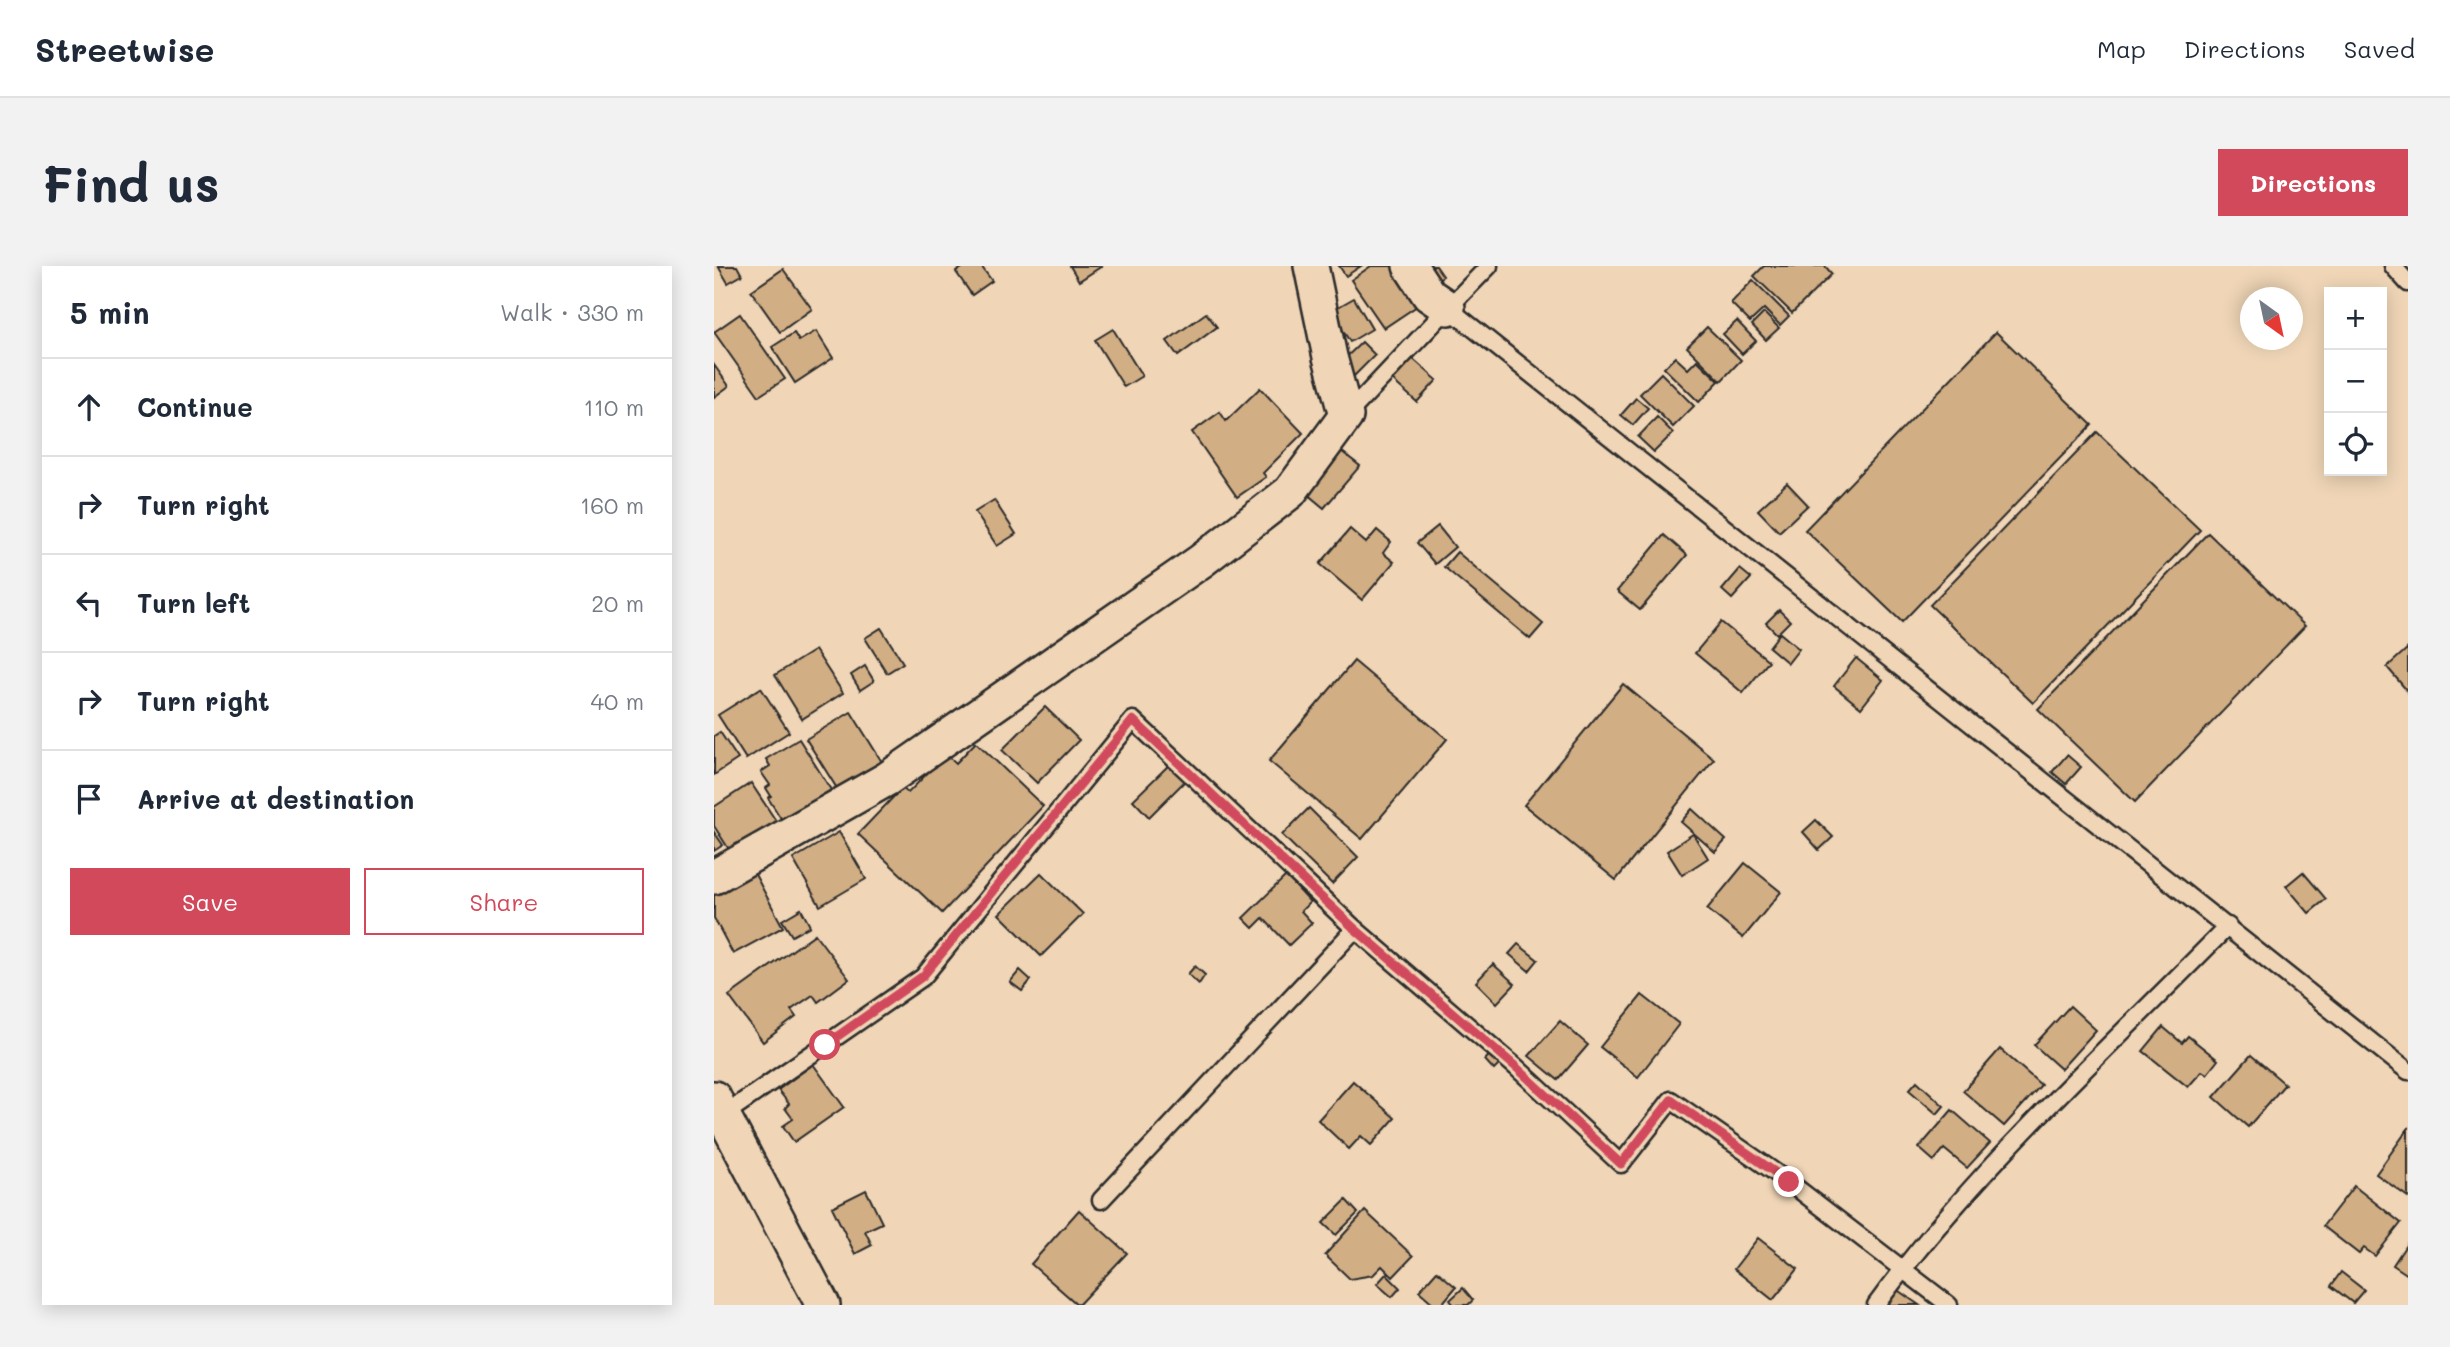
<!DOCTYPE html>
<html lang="en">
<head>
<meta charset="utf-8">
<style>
  :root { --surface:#fff; --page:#f2f2f3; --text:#1f2937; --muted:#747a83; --line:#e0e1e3; --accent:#d1495b }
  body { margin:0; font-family:Mali,sans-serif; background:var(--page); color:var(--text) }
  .controls { position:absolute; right:21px; top:21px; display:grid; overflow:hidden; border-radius:0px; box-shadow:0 4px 18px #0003 }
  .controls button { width:63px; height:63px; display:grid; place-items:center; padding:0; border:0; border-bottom:2px solid var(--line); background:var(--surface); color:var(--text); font:35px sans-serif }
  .compass { position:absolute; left:1526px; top:21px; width:63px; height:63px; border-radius:50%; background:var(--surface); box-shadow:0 4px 18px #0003; rotate:147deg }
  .stop { position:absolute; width:21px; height:21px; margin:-16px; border:5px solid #d1495b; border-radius:50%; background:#fff }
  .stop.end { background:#d1495b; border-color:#fff; box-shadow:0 2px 7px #0008 }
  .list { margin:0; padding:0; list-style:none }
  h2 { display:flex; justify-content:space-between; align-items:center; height:91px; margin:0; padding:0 28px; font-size:30px }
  h2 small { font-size:23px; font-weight:400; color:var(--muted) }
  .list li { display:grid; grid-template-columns:46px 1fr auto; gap:21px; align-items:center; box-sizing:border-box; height:98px; padding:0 28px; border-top:2px solid var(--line) }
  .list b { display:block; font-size:26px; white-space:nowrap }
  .list em { font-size:23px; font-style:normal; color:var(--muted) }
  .actions { display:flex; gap:14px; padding:21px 28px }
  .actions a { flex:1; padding:16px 0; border:2px solid var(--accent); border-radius:0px; text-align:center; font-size:24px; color:var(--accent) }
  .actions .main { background:var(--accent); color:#fff }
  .icon { flex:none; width:38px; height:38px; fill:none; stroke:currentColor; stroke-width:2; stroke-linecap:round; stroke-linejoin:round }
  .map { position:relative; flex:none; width:1694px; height:1039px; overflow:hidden; border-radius:0px }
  header { display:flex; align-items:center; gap:42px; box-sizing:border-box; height:98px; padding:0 35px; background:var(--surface); border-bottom:2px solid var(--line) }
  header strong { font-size:33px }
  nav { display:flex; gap:38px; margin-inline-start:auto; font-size:24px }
  .intro { display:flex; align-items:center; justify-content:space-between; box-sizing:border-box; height:168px; padding:0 42px }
  h1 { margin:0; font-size:49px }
  .button { padding:18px 32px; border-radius:0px; background:var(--accent); color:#fff; font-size:24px; font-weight:700 }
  main { display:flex; gap:42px; padding:0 42px }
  aside { flex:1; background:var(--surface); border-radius:0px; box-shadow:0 4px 18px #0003 }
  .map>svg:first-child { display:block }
  .building { fill:#d2ae84; stroke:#2b2b2b; stroke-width:2 }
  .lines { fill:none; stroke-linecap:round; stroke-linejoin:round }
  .service-casing { stroke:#2b2b2b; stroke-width:21 }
  .minor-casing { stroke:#2b2b2b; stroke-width:38 }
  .service { stroke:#f0d6b7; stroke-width:16 }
  .minor { stroke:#f0d6b7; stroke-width:33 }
  .route { stroke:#d1495b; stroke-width:9 }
</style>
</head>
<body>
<header>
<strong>Streetwise</strong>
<nav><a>Map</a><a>Directions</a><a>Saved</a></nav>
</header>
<div class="intro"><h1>Find us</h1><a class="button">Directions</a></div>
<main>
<aside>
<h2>5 min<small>Walk · 330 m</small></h2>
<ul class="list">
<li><svg class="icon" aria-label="ahead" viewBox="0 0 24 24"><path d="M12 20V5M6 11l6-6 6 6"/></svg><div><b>Continue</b></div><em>110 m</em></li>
<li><svg class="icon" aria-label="right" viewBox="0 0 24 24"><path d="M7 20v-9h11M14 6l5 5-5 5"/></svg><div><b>Turn right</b></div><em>160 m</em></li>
<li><svg class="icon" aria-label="left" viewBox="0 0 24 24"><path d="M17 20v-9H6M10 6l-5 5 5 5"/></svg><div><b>Turn left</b></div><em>20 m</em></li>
<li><svg class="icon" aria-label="right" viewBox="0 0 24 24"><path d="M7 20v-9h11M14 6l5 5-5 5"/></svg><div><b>Turn right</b></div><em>40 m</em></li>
<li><svg class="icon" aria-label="arrive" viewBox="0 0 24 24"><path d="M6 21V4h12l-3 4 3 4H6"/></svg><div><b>Arrive at destination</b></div></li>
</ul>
<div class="actions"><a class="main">Save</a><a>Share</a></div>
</aside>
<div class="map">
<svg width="1694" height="1039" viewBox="0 0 1694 1039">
  <rect width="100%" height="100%" fill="#f0d6b7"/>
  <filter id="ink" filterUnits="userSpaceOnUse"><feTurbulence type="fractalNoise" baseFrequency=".0143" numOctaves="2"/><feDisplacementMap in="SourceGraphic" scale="14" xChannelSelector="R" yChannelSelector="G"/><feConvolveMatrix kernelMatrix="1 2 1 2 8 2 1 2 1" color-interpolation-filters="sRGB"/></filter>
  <g filter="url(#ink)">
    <!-- building -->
    <g class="building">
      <path d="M4,0H23L28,9L14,17Z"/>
      <path d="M251,0H267L278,15L258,29L242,6Z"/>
      <path d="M356,0H388L365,15Z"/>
      <path d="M625,0H647L632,10Z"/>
      <path d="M657,0H689L712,34L670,62L637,14Z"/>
      <path d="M703,0H722L729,10L716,18Z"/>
      <path d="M1050,0H1111L1118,8L1078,47L1040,10Z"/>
      <path d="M69,3L98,43L66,66L37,25Z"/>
      <path d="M1039,14L1075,50L1066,59L1050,43L1036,56L1017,37Z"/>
      <path d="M640,32L658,63L636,76L617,45Z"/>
      <path d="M492,47L503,61L464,90L453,75Z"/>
      <path d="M1050,47L1065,62L1052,74L1038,59Z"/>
      <path d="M26,48L71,113L45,130L0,66Z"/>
      <path d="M1023,55L1042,75L1028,88L1009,68Z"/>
      <path d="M993,61L1027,94L1007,115L973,81Z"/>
      <path d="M399,63L428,110L410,121L381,74Z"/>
      <path d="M102,65L119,92L81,117L58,81L80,67L85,75Z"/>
      <path d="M1282,66L1378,159L1188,356L1091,264Z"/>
      <path d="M648,76L661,89L638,112L624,99Z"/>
      <path d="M961,91L974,103L983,94L1005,115L985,136L950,102Z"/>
      <path d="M698,92L723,114L703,136L678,114Z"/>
      <path d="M0,99L15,120L0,131Z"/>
      <path d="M947,107L980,140L959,161L926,128Z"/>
      <path d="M546,122L589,167L549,207L552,211L523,231L478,166L506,146L512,155Z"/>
      <path d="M922,132L934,142L919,159L907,149Z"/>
      <path d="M943,151L959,167L940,186L924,171Z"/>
      <path d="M1383,166L1486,264L1319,437L1216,339Z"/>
      <path d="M627,185L646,200L610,242L592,227Z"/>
      <path d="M1073,217L1094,239L1065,266L1044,244Z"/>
      <path d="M280,234L302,268L283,280L261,246Z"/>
      <path d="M724,260L741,281L721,298L703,277Z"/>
      <path d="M636,263L652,277L663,264L677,276L669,287L680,296L648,334L606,298Z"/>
      <path d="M1494,267L1591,360L1421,536L1324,443Z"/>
      <path d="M950,269L973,289L926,344L903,325Z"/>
      <path d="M743,286L829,358L816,373L730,301Z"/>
      <path d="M1026,303L1037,312L1018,333L1008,324Z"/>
      <path d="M1065,344L1076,355L1063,368L1052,357Z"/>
      <path d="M1007,356L1055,395L1029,427L981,387Z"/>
      <path d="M167,362L189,397L173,407L151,372Z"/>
      <path d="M1066,367L1085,383L1074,397L1055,381Z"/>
      <path d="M1694,382V426L1673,401Z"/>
      <path d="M101,384L129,427L88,453L61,409Z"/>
      <path d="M1142,392L1169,414L1147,442L1120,420Z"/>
      <path d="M640,395L733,473L648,573L555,495Z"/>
      <path d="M151,400L160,415L146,424L137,409Z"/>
      <path d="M909,418L1000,493L902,614L810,539Z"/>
      <path d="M47,422L75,466L32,493L4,449Z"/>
      <path d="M331,441L365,474L323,517L288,484Z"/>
      <path d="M137,446L168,496L124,524L92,473Z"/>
      <path d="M6,466L24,493L0,509V470Z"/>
      <path d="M85,473L117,524L68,554L54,532L57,530L52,522L56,519L47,506L56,500L52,493Z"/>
      <path d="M262,476L329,540L228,647L144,568L188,522L194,527L232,488L242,497Z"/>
      <path d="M1353,489L1367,501L1352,518L1338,506Z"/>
      <path d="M459,495L475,511L435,551L419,534Z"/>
      <path d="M37,517L66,561L20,591L0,560V541Z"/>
      <path d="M595,542L644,591L618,618L568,569Z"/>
      <path d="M978,543L1012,574L1001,586L967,556Z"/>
      <path d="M1102,554L1119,571L1105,584L1089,566Z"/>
      <path d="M0,566L9,579L0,585Z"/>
      <path d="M125,566L152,613L106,640L79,593Z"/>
      <path d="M979,568L994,592L968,609L953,585Z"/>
      <path d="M1031,597L1067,626L1029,672L993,643Z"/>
      <path d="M36,599L69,661L19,688L0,652V619Z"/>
      <path d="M1589,606L1612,633L1595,647L1572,620Z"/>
      <path d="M327,607L369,648L327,690L285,648Z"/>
      <path d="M572,610L596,636L587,645L598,657L575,679L549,652L539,662L529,652Z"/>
      <path d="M87,643L96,660L78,670L68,654Z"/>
      <path d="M101,668L135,713L104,736L99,729L77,744L82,751L49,776L15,730Z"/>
      <path d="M804,678L824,694L815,705L795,688Z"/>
      <path d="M779,698L801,718L783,737L762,716Z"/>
      <path d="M481,700L491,709L485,718L474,708Z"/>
      <path d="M306,704L317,714L308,725L296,716Z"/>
      <path d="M928,729L965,758L924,811L886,781Z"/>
      <path d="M1356,740L1382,764L1347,803L1320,779Z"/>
      <path d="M846,755L874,779L844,814L815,790Z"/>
      <path d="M1449,761L1468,777L1474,770L1504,794L1493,808L1488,805L1474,821L1429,785Z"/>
      <path d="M1286,783L1327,819L1290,860L1249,825Z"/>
      <path d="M778,786L788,796L780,804L771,794Z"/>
      <path d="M1537,789L1571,818L1534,861L1500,831Z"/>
      <path d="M99,798L130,841L80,876L69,860L79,853L71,842L75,838L64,824Z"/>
      <path d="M639,815L681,852L657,879L647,870L635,883L604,854Z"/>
      <path d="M1203,815L1230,840L1223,848L1195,824Z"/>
      <path d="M1238,844L1276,877L1253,902L1230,883L1220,895L1205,882Z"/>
      <path d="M1694,863V931L1662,908Z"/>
      <path d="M1640,920L1687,957L1661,990L1650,982L1645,988L1609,960Z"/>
      <path d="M152,924L168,957L151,965L158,979L141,988L118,941Z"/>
      <path d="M632,934L644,947L622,969L609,957Z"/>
      <path d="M365,944L413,987L364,1039L317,998Z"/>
      <path d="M651,945L699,990L679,1011L668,1000L659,1009L636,1013L611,989Z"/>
      <path d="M1044,972L1084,1003L1059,1034L1020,1003Z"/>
      <path d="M1694,976V1009L1679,999Z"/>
      <path d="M723,1005L742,1021L727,1039H721L705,1025Z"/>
      <path d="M1627,1006L1650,1024L1639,1037L1617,1020Z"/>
      <path d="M672,1008L686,1022L678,1031L663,1018Z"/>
      <path d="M749,1022L759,1034L754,1039H740L736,1034Z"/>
      <path d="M1182,1023L1205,1039H1170Z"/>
    </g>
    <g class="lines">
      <!-- service casing -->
      <g class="service-casing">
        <g id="service">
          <path d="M775,0L734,42L1694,805"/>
          <path d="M1679,0L1694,17"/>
          <path d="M632,150L734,42"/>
          <path d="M8,850L209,711L419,454L641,663L802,801L907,898L957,834L1075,916L1235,1039"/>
          <path d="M387,934L641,663"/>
          <path d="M1162,1039C1260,904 1397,780 1514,660"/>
        </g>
      </g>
      <!-- minor casing -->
      <g class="minor-casing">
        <g id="minor">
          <path d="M696,0L715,29L734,42"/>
          <path d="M0,611L173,513L487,295L576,226L632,150L616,91L597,0"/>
          <path d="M0,832L109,1039"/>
        </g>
      </g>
      <!-- service -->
      <use href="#service" class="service"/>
      <!-- minor -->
      <use href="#minor" class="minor"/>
    </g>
  </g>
  <g class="lines" filter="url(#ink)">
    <!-- route -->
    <path class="route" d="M111,779L209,710L419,454L641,663L802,801L907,898L957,834L1075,916"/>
  </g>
</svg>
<div class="controls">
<button>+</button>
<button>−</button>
<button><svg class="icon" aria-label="locate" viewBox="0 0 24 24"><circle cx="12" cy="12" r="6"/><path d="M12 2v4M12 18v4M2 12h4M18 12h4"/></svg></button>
</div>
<svg class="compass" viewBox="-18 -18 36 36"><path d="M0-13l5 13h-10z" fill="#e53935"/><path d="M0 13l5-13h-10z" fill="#747a83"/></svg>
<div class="stop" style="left:111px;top:779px"></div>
<div class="stop end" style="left:1075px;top:916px"></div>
</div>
</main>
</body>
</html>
